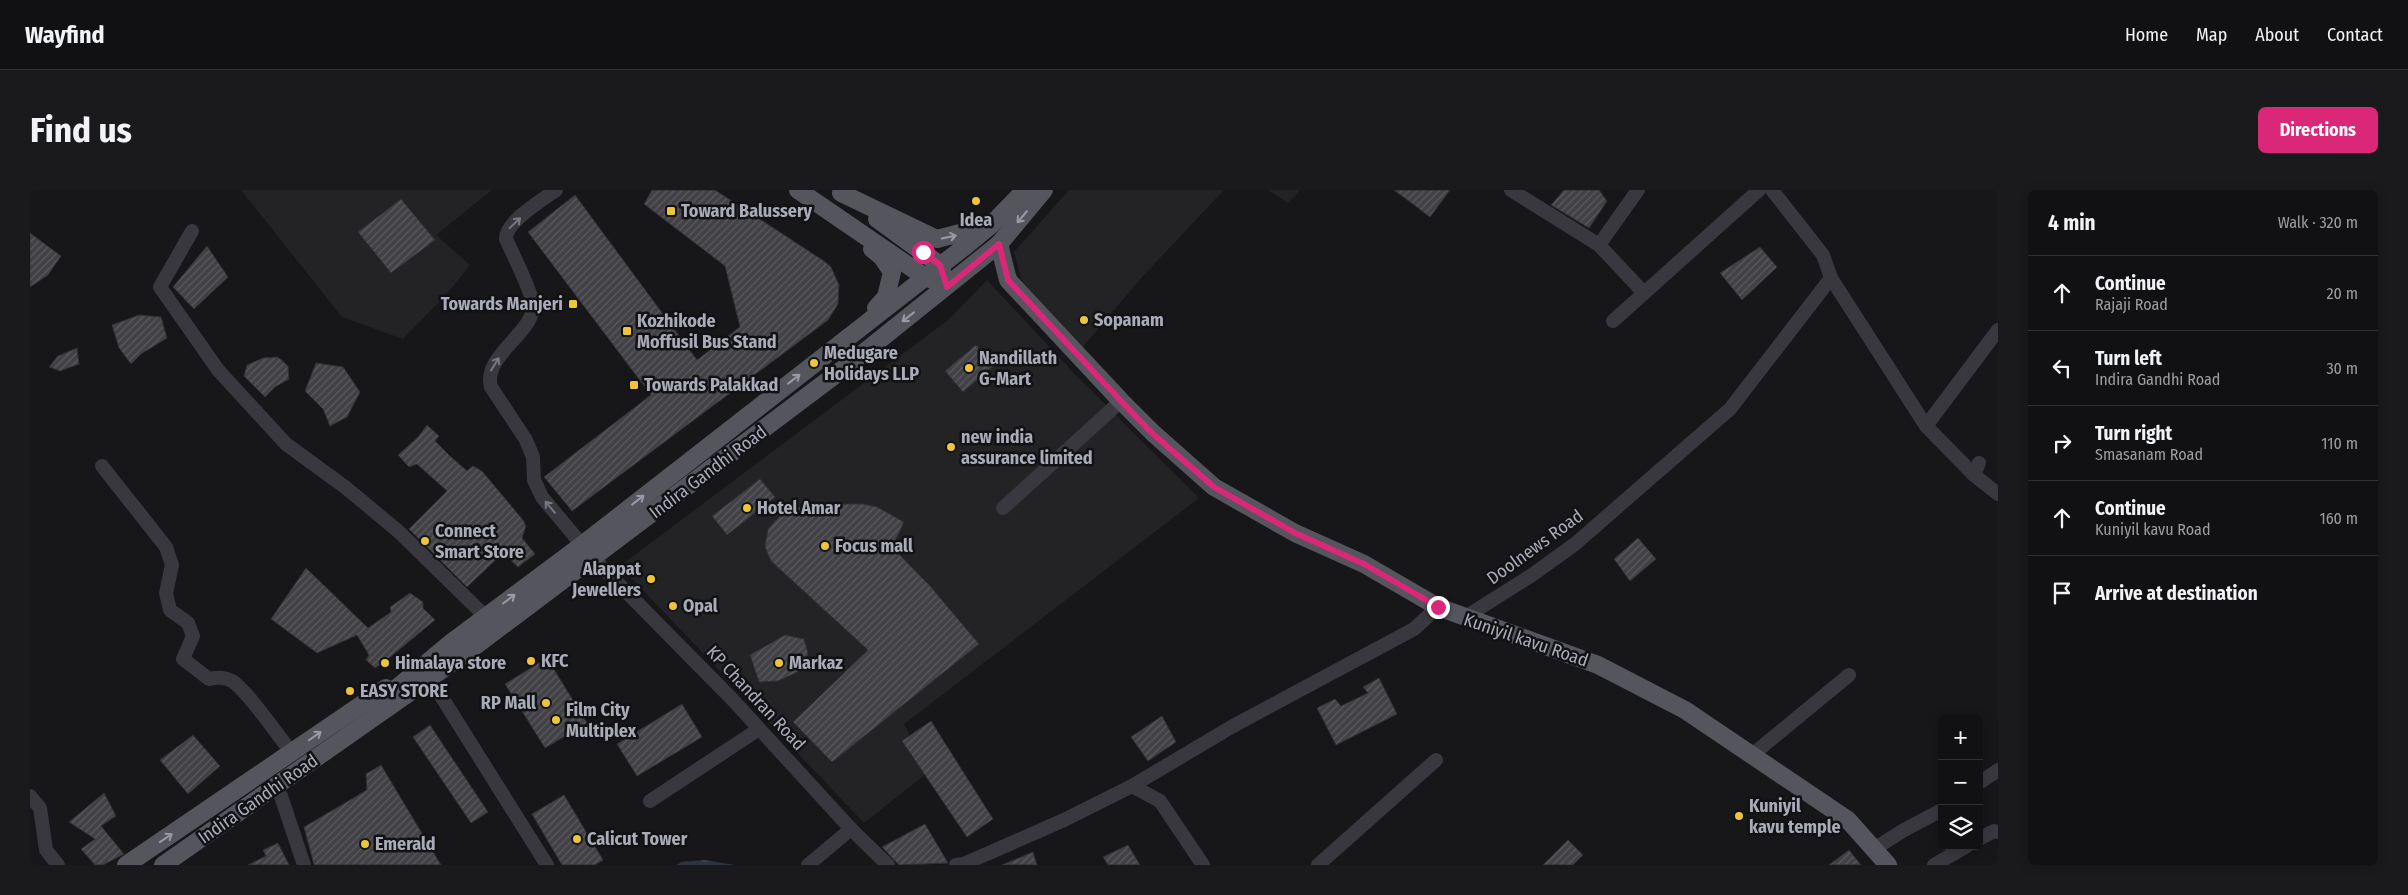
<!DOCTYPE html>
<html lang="en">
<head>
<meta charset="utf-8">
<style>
  :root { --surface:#111113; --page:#1a1a1c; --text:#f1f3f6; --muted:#9c9da0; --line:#303133; --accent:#db2777 }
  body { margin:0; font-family:"Fira Sans Condensed",sans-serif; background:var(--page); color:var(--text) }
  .controls { position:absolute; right:15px; bottom:15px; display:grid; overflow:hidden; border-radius:8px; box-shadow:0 2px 12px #0003 }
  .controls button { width:45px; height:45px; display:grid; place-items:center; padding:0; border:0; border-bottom:1px solid var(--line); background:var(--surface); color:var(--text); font:25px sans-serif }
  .stop { position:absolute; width:15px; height:15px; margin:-11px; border:4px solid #db2777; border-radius:50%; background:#fff }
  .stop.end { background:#db2777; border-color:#fff; box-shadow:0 1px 5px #0008 }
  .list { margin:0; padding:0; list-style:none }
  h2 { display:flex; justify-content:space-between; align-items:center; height:65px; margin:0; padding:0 20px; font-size:21px }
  h2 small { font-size:16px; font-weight:400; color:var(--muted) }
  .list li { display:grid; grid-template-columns:32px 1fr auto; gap:15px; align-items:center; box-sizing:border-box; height:75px; padding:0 20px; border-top:1px solid var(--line) }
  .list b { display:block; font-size:19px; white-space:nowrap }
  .list p { margin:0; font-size:16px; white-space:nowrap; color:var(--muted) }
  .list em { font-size:16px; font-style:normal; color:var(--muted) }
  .icon { flex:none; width:28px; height:28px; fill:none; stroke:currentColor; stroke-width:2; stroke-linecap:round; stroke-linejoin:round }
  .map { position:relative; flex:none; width:1968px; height:675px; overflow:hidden; border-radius:8px }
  header { display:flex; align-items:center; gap:30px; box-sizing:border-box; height:70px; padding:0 25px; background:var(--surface); border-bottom:1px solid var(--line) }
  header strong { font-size:24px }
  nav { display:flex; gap:28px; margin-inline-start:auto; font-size:18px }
  .intro { display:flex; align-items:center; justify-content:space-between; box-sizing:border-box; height:120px; padding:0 30px }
  h1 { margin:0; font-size:35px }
  .button { padding:12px 22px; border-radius:8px; background:var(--accent); color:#fff; font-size:18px; font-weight:700 }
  main { display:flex; gap:30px; padding:0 30px }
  aside { flex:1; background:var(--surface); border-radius:8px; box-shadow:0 2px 12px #0003 }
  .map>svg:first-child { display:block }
  .built { fill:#232326 }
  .water { fill:url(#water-waves) }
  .building { fill:url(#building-hatch); stroke:#313135 }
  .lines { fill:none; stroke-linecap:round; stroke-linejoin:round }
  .minor { stroke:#38383e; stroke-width:14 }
  .major { stroke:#54555d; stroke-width:18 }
  .oneway { stroke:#989ba6 }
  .oneway2 { stroke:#767881 }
  .route { stroke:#db2777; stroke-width:6 }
  .poi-dot { fill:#eec439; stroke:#121214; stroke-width:2 }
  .labels { text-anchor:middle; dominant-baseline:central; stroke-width:5; stroke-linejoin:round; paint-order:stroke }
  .poi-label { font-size:18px; font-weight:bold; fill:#a9acb8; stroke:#121214; text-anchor:start }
  .street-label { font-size:18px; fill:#a9acb8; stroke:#121214 }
</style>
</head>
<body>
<header>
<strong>Wayfind</strong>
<nav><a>Home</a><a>Map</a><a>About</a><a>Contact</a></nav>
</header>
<div class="intro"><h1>Find us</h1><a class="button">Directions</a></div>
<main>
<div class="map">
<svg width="1968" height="675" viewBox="0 0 1968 675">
  <defs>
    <pattern id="water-waves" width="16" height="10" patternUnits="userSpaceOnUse" patternTransform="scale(1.25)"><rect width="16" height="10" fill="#2d343d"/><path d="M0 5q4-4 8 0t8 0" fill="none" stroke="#494f57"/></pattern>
    <pattern id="building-hatch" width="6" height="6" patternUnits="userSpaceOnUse" patternTransform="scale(1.25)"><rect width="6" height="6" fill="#414146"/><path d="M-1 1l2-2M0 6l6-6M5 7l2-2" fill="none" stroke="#5a5a5f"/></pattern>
  </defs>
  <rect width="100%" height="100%" fill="#171719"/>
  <!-- built -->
  <g class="built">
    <path d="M211,0H462L406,45L440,75L416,105L373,149L312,127Z"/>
    <path d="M1039,0H1194L1113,86L1052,158L993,96L984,62Z"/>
    <path d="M1238,0H1270L1258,13Z"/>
    <path d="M957,90L1044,183L1169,308L874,534L897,583L834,633L590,376L918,130Z"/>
  </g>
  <!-- water -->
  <path class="water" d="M675,670L704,675H647L651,672Z"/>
  <!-- building -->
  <g class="building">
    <path d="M622,0H685L794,71L801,77L809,95L808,114L798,130L542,321L514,287L621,205L498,42L545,5L667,170L710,137L695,76L614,14Z"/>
    <path d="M1364,0H1420L1400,27Z"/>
    <path d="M1534,0H1569L1577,11L1559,38L1521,15Z"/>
    <path d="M371,9L405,50L361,83L328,42Z"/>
    <path d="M0,43L31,66L18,85L0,97Z"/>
    <path d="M177,56L198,87L164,119L143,97Z"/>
    <path d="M1730,57L1747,77L1712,110L1690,83Z"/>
    <path d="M109,125L131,127L137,148L111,164L101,174L89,158L82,135Z"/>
    <path d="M946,155L963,176L933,202L915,181Z"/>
    <path d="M47,158L49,174L30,181L19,177L28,166Z"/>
    <path d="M248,167L258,176L259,189L245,197L235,207L214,186L217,175L233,168Z"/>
    <path d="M286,173L313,177L330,202L317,227L300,236L293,219L275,201Z"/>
    <path d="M397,235L409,246L405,251L420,266L437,281L443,276L452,281L493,330L496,336L492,348L505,364L488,377L473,363L437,397L379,339L417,301L387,274L379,277L368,265L388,247Z"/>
    <path d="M730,289L745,307L697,345L682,326Z"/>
    <path d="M801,314H833L847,317L874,332L862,357L900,396L949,454L802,572L763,532L838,460L741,371L735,357L738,339L750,326L772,316Z"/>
    <path d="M1608,348L1626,369L1600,391L1584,369Z"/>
    <path d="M276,378L338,438L361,422L360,417L380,403L393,412V418L405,430L353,473L345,478L336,470L339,465L327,445L287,463L241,429Z"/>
    <path d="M755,445L774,449L778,463L772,480L748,491L729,492L720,465Z"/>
    <path d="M517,468L557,533L515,558L475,494Z"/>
    <path d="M1349,488L1367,524L1306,555L1287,518L1305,509L1311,516L1338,503L1333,497Z"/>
    <path d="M652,514L672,547L607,586L587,554Z"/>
    <path d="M1132,526L1146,552L1118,571L1101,547Z"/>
    <path d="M901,531L963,629L937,647L872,551Z"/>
    <path d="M400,535L458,622L441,633L383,547Z"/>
    <path d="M163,545L190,576L158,604L130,570Z"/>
    <path d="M351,575L411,675H284L274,637L337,600L336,584Z"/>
    <path d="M74,603L86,626L71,636L94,664L73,675H65L51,659L65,649L39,632Z"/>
    <path d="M534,605L573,670L565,675H532L502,624Z"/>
    <path d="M895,634L918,673L869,675L852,657Z"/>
    <path d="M1538,650L1553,665L1543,675H1513Z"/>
    <path d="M248,653L259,675H218L236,666L233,660Z"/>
    <path d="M1098,655L1110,675H1078L1073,667Z"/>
    <path d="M1819,660L1831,675H1799Z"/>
    <path d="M1003,662L1007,675H972Z"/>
  </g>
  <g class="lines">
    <!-- minor -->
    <g class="minor">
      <path d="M526,0C512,10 475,32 476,49C482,62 502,103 503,114C506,142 452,165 461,197L496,250L503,267L504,290L512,307L552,355"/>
      <path d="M1481,0L1569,55L1608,0"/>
      <path d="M162,41L130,97L188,180L256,254L315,297L368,341L456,427"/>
      <path d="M1569,55L1614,103"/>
      <path d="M1801,88L1896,236"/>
      <path d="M1583,131L1729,0"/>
      <path d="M1949,273L1944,285L1968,304"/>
      <path d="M72,276L136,357L142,375L136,403L140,420L158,433L163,446L153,469L179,489C188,487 194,487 202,491C217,500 249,547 262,563"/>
      <path d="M1944,285L1896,236L1968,140"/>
      <path d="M973,318L1091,211"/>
      <path d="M564,369L702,509L821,639L858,675"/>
      <path d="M1434,428L1502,385L1545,354L1700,219L1801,88L1793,65L1742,0"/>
      <path d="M406,498L517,675"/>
      <path d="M1722,565L1819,485"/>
      <path d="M1949,593L1968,580"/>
      <path d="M1102,596L1203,536L1384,439L1408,417"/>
      <path d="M0,606L10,618L16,660L28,675"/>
      <path d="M251,606L274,675"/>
      <path d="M620,611L729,539"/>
      <path d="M1949,649L1964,641L1968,642"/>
      <path d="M1844,659L1874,640L1912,620"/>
      <path d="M778,675L821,639"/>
      <path d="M926,675L934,674L1034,630L1102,596L1130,611L1173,675"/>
      <path d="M1288,675L1406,570"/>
      <path d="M1904,675L1937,656"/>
    </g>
    <!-- major -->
    <g class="major">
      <path d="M768,0L895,87L905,91"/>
      <path d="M811,3L907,49L953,37"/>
      <path d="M847,29L910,75L913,85"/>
      <path d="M969,54L978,90L1091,211L1123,243L1184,297L1265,343L1334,374L1408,417L1568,475L1655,520L1818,630L1858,675"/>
      <path d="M842,59L852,67L862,82L856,107L846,118"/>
      <path d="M349,513L422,452L552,355L933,58L961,35L995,0"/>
      <path d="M96,675L356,498"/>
      <path d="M133,675L436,463L817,176L969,54L1014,0"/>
    </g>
  </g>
  <!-- one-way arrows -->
  <defs><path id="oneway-shaft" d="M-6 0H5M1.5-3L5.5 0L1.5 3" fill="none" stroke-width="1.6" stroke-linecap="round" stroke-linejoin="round" transform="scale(1.25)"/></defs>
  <g class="oneway">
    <use href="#oneway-shaft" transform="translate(992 27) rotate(130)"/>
    <use href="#oneway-shaft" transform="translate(919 47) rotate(-12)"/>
    <use href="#oneway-shaft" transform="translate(878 127) rotate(142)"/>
    <use href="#oneway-shaft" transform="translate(764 189) rotate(-38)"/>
    <use href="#oneway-shaft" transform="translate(608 310) rotate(-38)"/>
    <use href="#oneway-shaft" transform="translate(479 409) rotate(-37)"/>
    <use href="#oneway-shaft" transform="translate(285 546) rotate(-35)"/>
    <use href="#oneway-shaft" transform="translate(136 648) rotate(-34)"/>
  </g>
  <g class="oneway2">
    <use href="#oneway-shaft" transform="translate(485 33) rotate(-43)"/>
    <use href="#oneway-shaft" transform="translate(465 174) rotate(-58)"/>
    <use href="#oneway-shaft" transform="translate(520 317) rotate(-130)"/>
  </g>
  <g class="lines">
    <!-- route -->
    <path class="route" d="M893,62L910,75L917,97L969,54L978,90L1091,211L1122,243L1184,297L1265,343L1334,374L1408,417"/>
  </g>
  <!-- markers -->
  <g class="poi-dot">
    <circle cx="946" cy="11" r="5"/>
    <rect x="636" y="16" width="10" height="10" rx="2.5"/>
    <rect x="538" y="109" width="10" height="10" rx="2.5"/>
    <circle cx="1054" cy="130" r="5"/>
    <rect x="592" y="136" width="10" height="10" rx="2.5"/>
    <circle cx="784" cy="173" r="5"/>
    <circle cx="939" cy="178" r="5"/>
    <rect x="599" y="190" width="10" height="10" rx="2.5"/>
    <circle cx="921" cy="257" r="5"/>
    <circle cx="717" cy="318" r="5"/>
    <circle cx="395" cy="351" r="5"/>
    <circle cx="795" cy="356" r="5"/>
    <circle cx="621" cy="389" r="5"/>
    <circle cx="643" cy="416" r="5"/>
    <circle cx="501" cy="471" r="5"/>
    <circle cx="355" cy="473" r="5"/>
    <circle cx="749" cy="473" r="5"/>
    <circle cx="320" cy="501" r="5"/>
    <circle cx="516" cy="513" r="5"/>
    <circle cx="526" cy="530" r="5"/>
    <circle cx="1709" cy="626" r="5"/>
    <circle cx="547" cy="649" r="5"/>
    <circle cx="335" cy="654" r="5"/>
  </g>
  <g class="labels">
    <!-- poi labels -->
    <g class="poi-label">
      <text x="651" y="21">Toward Balussery</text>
      <text x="946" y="30" text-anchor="middle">Idea</text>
      <text x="533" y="114" text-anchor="end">Towards Manjeri</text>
      <text x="1064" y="130">Sopanam</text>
      <text x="607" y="131">Kozhikode<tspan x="607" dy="21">Moffusil Bus Stand</tspan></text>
      <text x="794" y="163">Medugare<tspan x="794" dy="21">Holidays LLP</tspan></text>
      <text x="949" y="168">Nandillath<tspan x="949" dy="21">G-Mart</tspan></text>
      <text x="614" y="195">Towards Palakkad</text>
      <text x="931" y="247">new india<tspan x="931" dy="21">assurance limited</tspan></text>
      <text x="727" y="318">Hotel Amar</text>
      <text x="405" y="341">Connect<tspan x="405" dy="21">Smart Store</tspan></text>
      <text x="805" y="356">Focus mall</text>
      <text x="611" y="379" text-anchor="end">Alappat<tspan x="611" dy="21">Jewellers</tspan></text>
      <text x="653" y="416">Opal</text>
      <text x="511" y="471">KFC</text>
      <text x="365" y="473">Himalaya store</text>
      <text x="759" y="473">Markaz</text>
      <text x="330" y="501">EASY STORE</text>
      <text x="506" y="513" text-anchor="end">RP Mall</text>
      <text x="536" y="520">Film City<tspan x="536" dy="21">Multiplex</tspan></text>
      <text x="1719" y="616">Kuniyil<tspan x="1719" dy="21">kavu temple</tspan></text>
      <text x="557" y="649">Calicut Tower</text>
      <text x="345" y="654">Emerald</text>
    </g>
    <!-- street labels -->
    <g class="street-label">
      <text transform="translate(678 282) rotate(-37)">Indira Gandhi Road</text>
      <text transform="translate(1505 357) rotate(-36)">Doolnews Road</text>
      <text transform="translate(1496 450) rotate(19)">Kuniyil kavu Road</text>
      <text transform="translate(726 508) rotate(47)">KP Chandran Road</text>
      <text transform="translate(228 609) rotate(-35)">Indira Gandhi Road</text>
    </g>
  </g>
</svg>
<div class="controls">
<button>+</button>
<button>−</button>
<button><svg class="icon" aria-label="layers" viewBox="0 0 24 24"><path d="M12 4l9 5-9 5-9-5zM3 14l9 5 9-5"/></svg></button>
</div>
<div class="stop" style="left:893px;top:62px"></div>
<div class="stop end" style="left:1408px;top:417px"></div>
</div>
<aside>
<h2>4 min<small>Walk · 320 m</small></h2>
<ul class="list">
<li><svg class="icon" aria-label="ahead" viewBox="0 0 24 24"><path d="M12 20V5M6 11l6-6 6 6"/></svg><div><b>Continue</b><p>Rajaji Road</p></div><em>20 m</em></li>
<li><svg class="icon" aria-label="left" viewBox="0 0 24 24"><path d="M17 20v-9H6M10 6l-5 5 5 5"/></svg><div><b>Turn left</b><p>Indira Gandhi Road</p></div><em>30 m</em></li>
<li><svg class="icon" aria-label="right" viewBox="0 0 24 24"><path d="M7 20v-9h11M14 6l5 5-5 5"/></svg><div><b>Turn right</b><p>Smasanam Road</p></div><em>110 m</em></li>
<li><svg class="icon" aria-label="ahead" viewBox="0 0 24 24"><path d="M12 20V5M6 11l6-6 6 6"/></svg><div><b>Continue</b><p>Kuniyil kavu Road</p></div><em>160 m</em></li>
<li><svg class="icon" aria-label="arrive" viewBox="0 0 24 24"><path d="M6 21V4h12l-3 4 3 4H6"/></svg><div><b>Arrive at destination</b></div></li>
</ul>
</aside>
</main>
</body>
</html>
